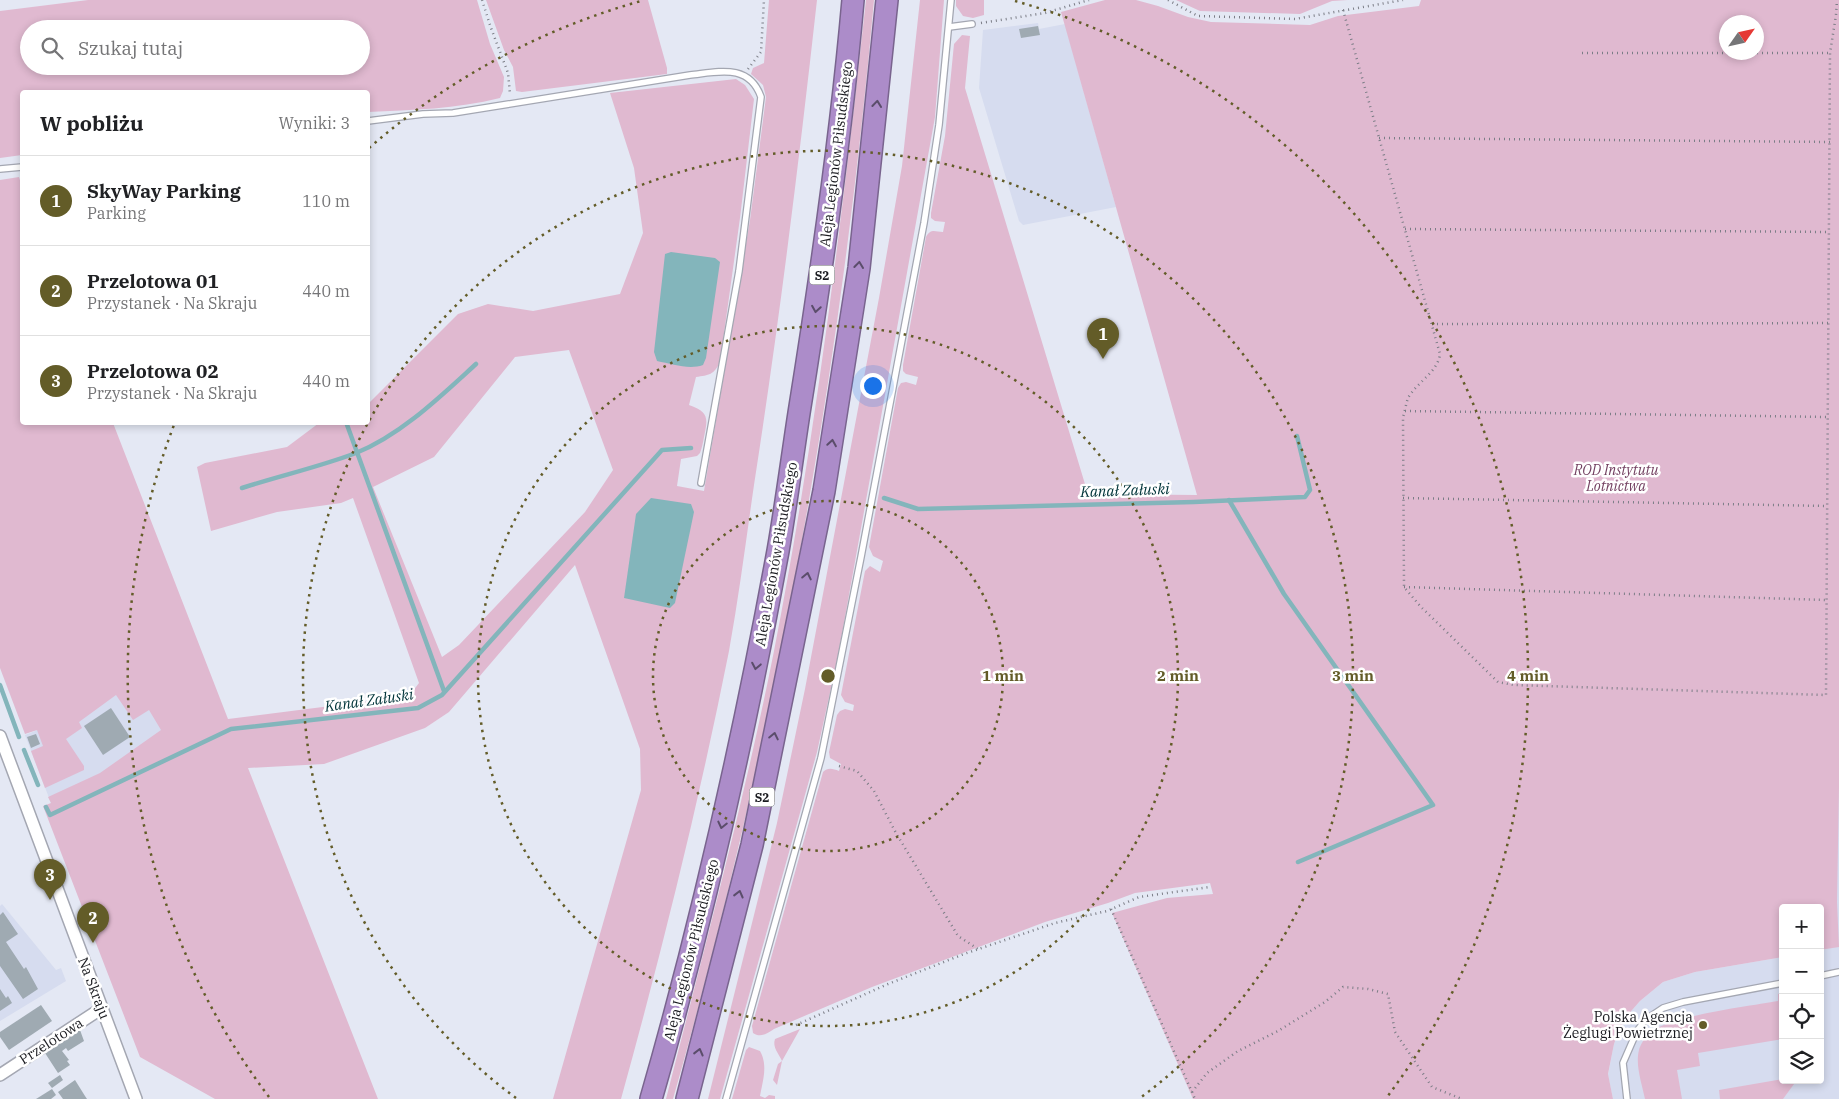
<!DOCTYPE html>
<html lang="pl">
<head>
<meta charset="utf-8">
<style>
  :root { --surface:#fff; --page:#f6f6f6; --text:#202124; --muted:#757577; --line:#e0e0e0; --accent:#635c28 }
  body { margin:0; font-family:"IBM Plex Serif",serif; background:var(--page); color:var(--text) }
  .controls { position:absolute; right:15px; bottom:15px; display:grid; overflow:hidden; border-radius:5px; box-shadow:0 2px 8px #0003 }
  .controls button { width:45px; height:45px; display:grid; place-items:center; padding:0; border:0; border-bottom:1px solid var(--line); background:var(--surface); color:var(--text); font:25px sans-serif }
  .compass { position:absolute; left:1719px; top:15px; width:45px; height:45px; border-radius:50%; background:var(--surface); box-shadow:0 2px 8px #0003; rotate:56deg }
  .you { position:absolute; left:872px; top:385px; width:18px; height:18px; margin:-12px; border:4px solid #fff; border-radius:50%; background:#1a73e8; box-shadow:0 0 0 8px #1a73e833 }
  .badge { display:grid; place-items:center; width:32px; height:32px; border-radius:50%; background:var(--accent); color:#fff; font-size:16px; font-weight:700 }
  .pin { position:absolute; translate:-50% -41px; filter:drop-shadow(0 1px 2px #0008) }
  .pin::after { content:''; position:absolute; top:26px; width:18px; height:15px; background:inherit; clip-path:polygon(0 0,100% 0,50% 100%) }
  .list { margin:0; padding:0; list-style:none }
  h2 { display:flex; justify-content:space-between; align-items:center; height:65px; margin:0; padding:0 20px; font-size:21px }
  h2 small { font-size:16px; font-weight:400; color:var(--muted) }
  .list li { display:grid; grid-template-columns:32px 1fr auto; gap:15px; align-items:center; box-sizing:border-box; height:90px; padding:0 20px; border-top:1px solid var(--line) }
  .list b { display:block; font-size:19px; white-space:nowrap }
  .list p { margin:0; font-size:16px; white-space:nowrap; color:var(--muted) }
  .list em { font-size:16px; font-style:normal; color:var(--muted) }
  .icon { flex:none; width:28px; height:28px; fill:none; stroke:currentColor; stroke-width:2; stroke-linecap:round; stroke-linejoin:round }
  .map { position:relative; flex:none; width:1839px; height:1099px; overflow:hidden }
  .search { position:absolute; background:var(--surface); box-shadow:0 2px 8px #0003; left:20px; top:20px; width:350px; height:55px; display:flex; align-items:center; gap:12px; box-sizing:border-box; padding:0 18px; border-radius:28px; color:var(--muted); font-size:19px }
  .panel { position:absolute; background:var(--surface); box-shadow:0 2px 8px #0003; left:20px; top:90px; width:350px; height:335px; border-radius:5px }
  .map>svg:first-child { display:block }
  .built { fill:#d6dcef }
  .green { fill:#e0b9d0; fill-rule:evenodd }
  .water { fill:#83b5bb }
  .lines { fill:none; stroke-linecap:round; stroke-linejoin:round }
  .stream { stroke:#83b5bb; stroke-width:4.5 }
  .building { fill:#9faab2 }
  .service-casing { stroke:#a4a7b2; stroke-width:8 }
  .minor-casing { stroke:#a4a7b2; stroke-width:14 }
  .motorway-casing { stroke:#79648e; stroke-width:24 }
  .path { stroke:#7b7d86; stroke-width:2.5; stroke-dasharray:1 4; stroke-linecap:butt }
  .service { stroke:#fff; stroke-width:5.5 }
  .minor { stroke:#fff; stroke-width:11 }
  .motorway { stroke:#ac8cc9; stroke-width:21 }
  .oneway { stroke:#5b4d6b }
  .ring { fill:none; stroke:#635c28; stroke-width:2.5; stroke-dasharray:2.5 5 }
  .poi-dot { fill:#635c28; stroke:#fff; stroke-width:2 }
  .labels { text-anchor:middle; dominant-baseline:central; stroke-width:5; stroke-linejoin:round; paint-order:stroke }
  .shield { fill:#fff; stroke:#5e5f62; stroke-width:1 }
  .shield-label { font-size:12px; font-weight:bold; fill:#191a1f }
  .street-label { font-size:14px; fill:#191a1f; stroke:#fff }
  .park-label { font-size:14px; font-style:italic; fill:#734061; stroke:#fff }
  .poi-label { font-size:14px; fill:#191a1f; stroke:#fff; text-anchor:end }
  .water-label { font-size:15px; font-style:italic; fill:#013439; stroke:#fff }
  .centre { fill:#635c28; stroke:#fff; stroke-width:2.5 }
  .ring-label { font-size:15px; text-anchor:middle; font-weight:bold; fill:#635c28; stroke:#fff; stroke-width:5; stroke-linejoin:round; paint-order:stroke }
</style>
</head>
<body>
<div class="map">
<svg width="1839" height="1099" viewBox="0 0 1839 1099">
  <rect width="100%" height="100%" fill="#e4e8f4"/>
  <!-- built -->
  <g class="built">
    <path d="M1038,23L1039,29L1065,24L1116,207L1023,225L1019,221L979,88L983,30Z"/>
    <path d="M1839,35V1099H1613L1608,1075L1614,1044L1618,1033L1626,1017L1640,1001L1663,982L1695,972L1783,957V1080H1820V951L1827,949Z"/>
    <path d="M140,662L173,749L51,803L25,735L35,731Z"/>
    <path d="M2,904L56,970L61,968L66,981L0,1021V906Z"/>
  </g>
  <!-- green -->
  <g class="green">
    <path d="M88,0H477L490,44L504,77L503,91L500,98C456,109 412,110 368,112V92H22V155L0,158V11ZM29,29H361V66H29Z"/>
    <path d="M486,0H648L667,68V74L522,92L516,91L513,67L504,50Z"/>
    <path d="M769,0H817C799,162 779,324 754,485C746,540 739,596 729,651C699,802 662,951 621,1099H553L641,790L640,749L575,565L449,712L425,728L324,764L248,768L378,1099H215L140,1057L43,806L51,803L48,797L100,773L161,730L149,710L133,720L116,695L79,722L82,728L66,739L84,766V770L45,788L31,751L43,746L37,730L25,734L0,668V180L19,177L22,187V422L113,423L228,719L409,696L419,683L353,498L341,503L277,512L211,531L197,467L205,463L287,447L319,423L368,422V404L458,314L488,304L533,311L620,294L643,233L634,168L610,93L736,79L745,85L754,99L740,218L720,362C714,375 709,375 696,377L689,405C709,412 708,418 704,437C703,442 702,448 700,453L697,456L681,459L677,486L704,491L750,220L766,97L763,85L751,74L753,68L764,63ZM569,350L613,470L585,512L459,645L442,657L373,487L434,457L515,357Z"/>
    <path d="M866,0H874C841,371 775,741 673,1099H666C704,950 744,802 774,651C816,436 842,218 866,0Z"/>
    <path d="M920,0H944L935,117L838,656L817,752L720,1099H708L777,823L805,689L879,298L902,166Z"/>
    <path d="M956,0H984V15L973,18L963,16L956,6Z"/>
    <path d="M1105,0H1136L1158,6L1188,17L1211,22L1310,25L1338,16L1419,6L1421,0H1839V787L1837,902L1839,947L1820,950V908H1783V957L1695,972L1663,982L1640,1001L1626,1017L1618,1033L1614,1044L1608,1074L1613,1099H1193L1112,913L1167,898L1213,894L1210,883L1135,893L1108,903L1045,922L872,987L774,1029C767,1034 760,1038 753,1033L752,1026L823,772C828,767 833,769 839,771L841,764L830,758L829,752L837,715L840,711L845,709L853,711L854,705L845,702L841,695L865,571L870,566L880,572L883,561L873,556L869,547L898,388L901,383L906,382L916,385L918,377L906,374L903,371V365L926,237C931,228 935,232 943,232L945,222L935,221L931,218V213L945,136L954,44L962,35L970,36L965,88L1088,494L1197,495L1061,12ZM1756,22V52H1726V22Z"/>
    <path d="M1176,0H1348L1332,1L1300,14L1200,11Z"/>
    <path d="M1783,993V1039L1698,1053L1700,1066L1677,1070L1682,1099H1645C1642,1084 1635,1065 1639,1050C1640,1046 1644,1039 1646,1036C1663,1016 1751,1006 1778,1001V994Z"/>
    <path d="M800,1029L782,1061L777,1085L773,1080L778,1064L782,1061C779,1054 772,1047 775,1039Z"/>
    <path d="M749,1047L760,1051C768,1065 763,1080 760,1096L765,1098L769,1095L775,1096V1099H732L746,1050Z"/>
    <path d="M1783,1079L1797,1080L1783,1099H1720L1719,1090Z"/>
  </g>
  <!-- water -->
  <g class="water">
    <path d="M671,252L715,258L720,262L706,358L703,365C689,370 672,364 657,361L654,352L665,254Z"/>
    <path d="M651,498L691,504L694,512L675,603L670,608L624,598L636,514Z"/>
  </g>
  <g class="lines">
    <!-- stream -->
    <g class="stream">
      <path d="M346,422L444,691"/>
      <path d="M242,488C279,476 319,467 356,453C401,435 441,396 476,364"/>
      <path d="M884,498L918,509L1194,502L1305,497L1310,490L1297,436"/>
      <path d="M1229,500L1284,594L1433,805L1298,862"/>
      <path d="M0,685L19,737"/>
      <path d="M24,750L38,785"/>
      <path d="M46,807L50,815L231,729L418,708L442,695L662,450L691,448"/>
    </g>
  </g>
  <!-- building -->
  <g class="building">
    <path d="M1038,26L1040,35L1021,38L1019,29Z"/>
    <path d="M111,708L130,737L103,755L84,726Z"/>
    <path d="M36,734L40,744L31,748L27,737Z"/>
    <path d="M3,912L18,934L6,942L24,969L26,967L38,989L23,999L0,966V915Z"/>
    <path d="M0,989L6,998L8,996L12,1003L0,1011Z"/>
    <path d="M41,1005L52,1021L9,1050L0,1037V1032Z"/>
    <path d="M80,1030L84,1041L68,1051L66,1048L62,1051L69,1060L67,1061L70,1065L58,1073L45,1053Z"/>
    <path d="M60,1075L63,1080L52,1088L48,1083Z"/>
    <path d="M75,1080L85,1096L87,1099H63L58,1092Z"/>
    <path d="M52,1089L56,1095L51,1099H36Z"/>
  </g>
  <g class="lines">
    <!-- service casing -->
    <g class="service-casing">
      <g id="service">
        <path d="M949,27L972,24"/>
        <path d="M368,121L423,114L453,113L690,75C718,72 749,63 761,97L739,271L701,483"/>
        <path d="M0,169L22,167"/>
        <path d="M1820,976L1839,972"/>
        <path d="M726,1099L821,758L861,557L924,223L939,125L951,0"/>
        <path d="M1627,1099L1623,1063L1637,1031L1645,1020L1663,1008L1683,1002L1783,983"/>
      </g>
    </g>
    <!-- minor casing -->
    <g class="minor-casing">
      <g id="minor">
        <path d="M0,736L136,1099"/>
        <path d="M0,1075L102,1008"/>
      </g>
    </g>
    <!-- motorway casing -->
    <g class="motorway-casing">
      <g id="motorway">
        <path d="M651,1099C703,919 744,736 778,551C786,505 792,459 799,413C821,276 841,138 853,0"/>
        <path d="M687,1099L752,845L824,491L859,268L887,0"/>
      </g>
    </g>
    <!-- path -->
    <g class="path">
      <path d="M482,0L491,28L508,73L510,94"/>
      <path d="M1168,0L1198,16L1295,19L1403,0"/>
      <path d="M1343,10L1440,354C1438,372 1417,382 1408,398C1406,404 1405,411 1403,417L1404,587L1421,607L1498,682L1514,685L1826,695L1830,53L1836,15L1837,0"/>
      <path d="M981,23L1045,13L1089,0"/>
      <path d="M1582,53H1830"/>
      <path d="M748,69L761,52L764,0"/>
      <path d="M1379,138L1830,142"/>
      <path d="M1405,229L1830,232"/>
      <path d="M1432,324L1829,323"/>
      <path d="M1405,411L1828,417"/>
      <path d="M1403,498L1827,506"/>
      <path d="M1404,587L1826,600"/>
      <path d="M839,766L857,771L874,791L896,833L958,936L978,949"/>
      <path d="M1111,909L1195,1099"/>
      <path d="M796,1025L888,984L964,954L1055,923L1107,911L1139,897L1210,887"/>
      <path d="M1192,1092L1207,1073L1238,1051L1278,1031L1325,1002L1343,987L1368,989L1388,994L1395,1032L1432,1087L1462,1099"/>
    </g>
    <!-- service -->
    <use href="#service" class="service"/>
    <!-- minor -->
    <use href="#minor" class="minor"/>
    <!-- motorway -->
    <use href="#motorway" class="motorway"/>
  </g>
  <!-- one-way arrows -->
  <defs><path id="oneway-chevron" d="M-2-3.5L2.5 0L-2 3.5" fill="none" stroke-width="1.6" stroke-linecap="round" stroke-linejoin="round" transform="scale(1.25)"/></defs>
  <g class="oneway">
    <use href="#oneway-chevron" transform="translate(877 104) rotate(-84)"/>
    <use href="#oneway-chevron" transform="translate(859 265) rotate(-83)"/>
    <use href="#oneway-chevron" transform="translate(816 309) rotate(99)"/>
    <use href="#oneway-chevron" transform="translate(832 443) rotate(-81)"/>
    <use href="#oneway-chevron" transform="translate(807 576) rotate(-78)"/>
    <use href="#oneway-chevron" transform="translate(756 666) rotate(101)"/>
    <use href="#oneway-chevron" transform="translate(774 736) rotate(-78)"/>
    <use href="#oneway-chevron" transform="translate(722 825) rotate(103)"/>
    <use href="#oneway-chevron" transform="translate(739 894) rotate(-76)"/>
    <use href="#oneway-chevron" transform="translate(699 1052) rotate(-76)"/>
  </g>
  <!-- distance rings -->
  <g class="ring">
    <circle cx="828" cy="676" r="175"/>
    <circle cx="828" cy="676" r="350"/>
    <path d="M516 1098A525 525 0 1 1 1140 1098"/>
    <path d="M269 1097A700 700 0 0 1 174 425M369 148A700 700 0 0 1 641 1M1015 1A700 700 0 0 1 1387 1097"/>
  </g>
  <!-- markers -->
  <circle class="poi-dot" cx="1703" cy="1025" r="5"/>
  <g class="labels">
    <!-- shield labels -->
    <g class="shield">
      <rect x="809.5" y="265.5" width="25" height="19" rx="4"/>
      <rect x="749.5" y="787.5" width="25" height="19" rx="4"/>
    </g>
    <g class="shield-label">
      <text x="822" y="275">S2</text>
      <text x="762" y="797">S2</text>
    </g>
    <!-- street labels -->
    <g class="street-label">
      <text transform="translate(836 154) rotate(-83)">Aleja Legionów Piłsudskiego</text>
      <text transform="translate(776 554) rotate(-80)">Aleja Legionów Piłsudskiego</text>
      <text transform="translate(691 950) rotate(-76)">Aleja Legionów Piłsudskiego</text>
      <text transform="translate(94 988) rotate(69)">Na Skraju</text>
      <text transform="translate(51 1041) rotate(-33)">Przelotowa</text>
    </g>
    <!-- park labels -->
    <g class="park-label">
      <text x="1616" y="470">ROD Instytutu<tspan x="1616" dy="16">Lotnictwa</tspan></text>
    </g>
    <!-- poi labels -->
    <g class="poi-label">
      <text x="1693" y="1017">Polska Agencja<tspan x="1693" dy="16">Żeglugi Powietrznej</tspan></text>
    </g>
    <!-- water labels -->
    <g class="water-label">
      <text transform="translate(1125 490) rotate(-2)">Kanał Załuski</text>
      <text transform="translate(369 700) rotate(-8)">Kanał Załuski</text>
    </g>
  </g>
  <circle cx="828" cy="676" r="8" class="centre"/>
  <g class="ring-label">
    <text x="1003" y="681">1 min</text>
    <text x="1178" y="681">2 min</text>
    <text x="1353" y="681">3 min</text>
    <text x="1528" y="681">4 min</text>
  </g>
</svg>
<div class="controls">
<button>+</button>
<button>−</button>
<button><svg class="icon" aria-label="locate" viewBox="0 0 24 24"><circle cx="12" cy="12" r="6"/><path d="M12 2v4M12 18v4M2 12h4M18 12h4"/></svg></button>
<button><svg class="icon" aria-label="layers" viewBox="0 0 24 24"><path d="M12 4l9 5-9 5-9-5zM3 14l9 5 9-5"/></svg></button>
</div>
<svg class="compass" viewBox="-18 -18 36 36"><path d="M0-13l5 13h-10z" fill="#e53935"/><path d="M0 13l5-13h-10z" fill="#757577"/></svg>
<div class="you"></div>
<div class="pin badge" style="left:1103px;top:359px">1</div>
<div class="pin badge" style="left:93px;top:943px">2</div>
<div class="pin badge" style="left:50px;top:900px">3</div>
<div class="search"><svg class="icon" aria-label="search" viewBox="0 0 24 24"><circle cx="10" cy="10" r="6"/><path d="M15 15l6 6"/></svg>Szukaj tutaj</div>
<section class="panel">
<h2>W pobliżu<small>Wyniki: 3</small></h2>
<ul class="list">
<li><span class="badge">1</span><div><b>SkyWay Parking</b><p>Parking</p></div><em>110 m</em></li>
<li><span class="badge">2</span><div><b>Przelotowa 01</b><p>Przystanek · Na Skraju</p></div><em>440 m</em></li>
<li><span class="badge">3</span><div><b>Przelotowa 02</b><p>Przystanek · Na Skraju</p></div><em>440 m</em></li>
</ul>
</section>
</div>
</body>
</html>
